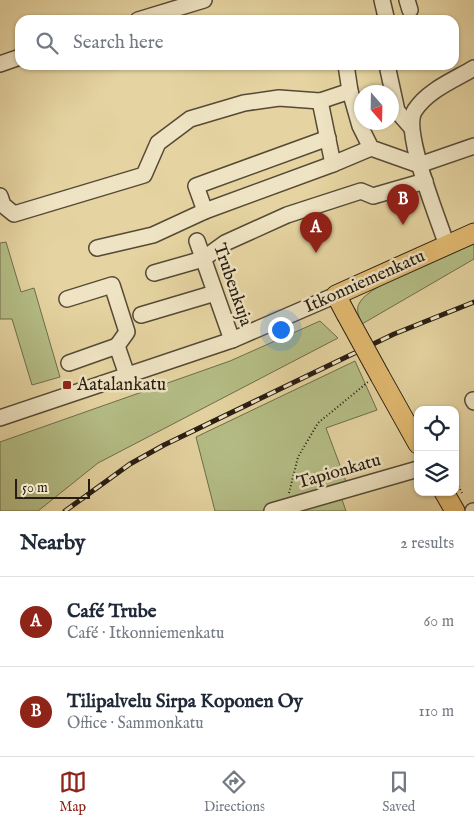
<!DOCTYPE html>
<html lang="en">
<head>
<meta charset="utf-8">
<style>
  :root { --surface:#fff; --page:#f6f6f7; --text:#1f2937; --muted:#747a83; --line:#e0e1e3; --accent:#8f2418 }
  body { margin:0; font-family:"IM FELL English",serif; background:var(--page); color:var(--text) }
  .controls { position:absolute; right:15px; bottom:15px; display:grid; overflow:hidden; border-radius:10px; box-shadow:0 1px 4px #0004 }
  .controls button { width:45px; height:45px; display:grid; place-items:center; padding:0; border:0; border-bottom:1px solid var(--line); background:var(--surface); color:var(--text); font:25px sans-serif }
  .compass { position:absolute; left:354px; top:85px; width:45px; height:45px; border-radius:50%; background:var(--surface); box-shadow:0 1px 4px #0004; rotate:160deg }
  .scale { position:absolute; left:15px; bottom:12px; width:75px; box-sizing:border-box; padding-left:5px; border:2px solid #271c12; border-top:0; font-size:14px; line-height:18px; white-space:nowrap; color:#271c12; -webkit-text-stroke:4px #eee3c2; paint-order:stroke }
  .you { position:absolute; left:280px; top:329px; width:18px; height:18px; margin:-12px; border:4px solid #fff; border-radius:50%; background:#1a73e8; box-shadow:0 0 0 8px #1a73e833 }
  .badge { display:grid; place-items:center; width:32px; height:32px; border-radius:50%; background:var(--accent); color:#fff; font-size:16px; font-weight:700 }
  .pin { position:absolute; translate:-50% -41px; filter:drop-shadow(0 1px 2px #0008) }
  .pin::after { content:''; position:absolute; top:26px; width:18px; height:15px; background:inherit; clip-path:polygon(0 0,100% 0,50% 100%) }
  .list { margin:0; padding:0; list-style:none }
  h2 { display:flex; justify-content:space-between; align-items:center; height:65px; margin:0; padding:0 20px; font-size:21px }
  h2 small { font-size:16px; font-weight:400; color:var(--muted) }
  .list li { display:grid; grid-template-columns:32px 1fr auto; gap:15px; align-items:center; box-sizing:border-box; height:90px; padding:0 20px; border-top:1px solid var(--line) }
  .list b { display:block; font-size:19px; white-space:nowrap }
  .list p { margin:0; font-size:16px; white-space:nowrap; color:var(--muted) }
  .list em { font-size:16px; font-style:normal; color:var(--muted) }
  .icon { flex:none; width:28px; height:28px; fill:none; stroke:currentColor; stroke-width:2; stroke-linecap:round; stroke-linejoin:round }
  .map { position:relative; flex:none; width:474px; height:511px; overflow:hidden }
  .search { position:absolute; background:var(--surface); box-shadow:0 1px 4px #0004; left:15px; right:15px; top:15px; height:55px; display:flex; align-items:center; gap:12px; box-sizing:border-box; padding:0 18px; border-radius:15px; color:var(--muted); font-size:19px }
  .sheet { height:245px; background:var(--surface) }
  nav { display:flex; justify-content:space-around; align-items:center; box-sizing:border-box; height:70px; border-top:1px solid var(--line); background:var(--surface); font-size:14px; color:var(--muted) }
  nav a { display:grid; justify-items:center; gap:2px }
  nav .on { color:var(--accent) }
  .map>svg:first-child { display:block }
  .green { fill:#b4bd85; stroke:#6e6c4c }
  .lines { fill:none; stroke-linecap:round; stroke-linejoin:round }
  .minor-casing { stroke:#564a36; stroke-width:18 }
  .major-casing { stroke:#271c12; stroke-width:21 }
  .path { stroke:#271c12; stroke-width:2; stroke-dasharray:1 2.5; stroke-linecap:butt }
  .minor { stroke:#eee3c2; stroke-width:15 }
  .major { stroke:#e2ba70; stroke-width:19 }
  .rail-casing { stroke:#271c12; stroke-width:5 }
  .rail { stroke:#eee3c2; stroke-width:3; stroke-dasharray:9; stroke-linecap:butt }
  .major-bridge-casing { stroke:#271c12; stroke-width:21; stroke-linecap:butt }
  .major-bridge { stroke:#e2ba70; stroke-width:19 }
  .poi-dot { fill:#8f2418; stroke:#eee3c2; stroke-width:2 }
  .labels { text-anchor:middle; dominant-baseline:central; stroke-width:5; stroke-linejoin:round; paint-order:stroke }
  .street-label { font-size:18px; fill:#271c12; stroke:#eee3c2 }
  .poi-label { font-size:18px; fill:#271c12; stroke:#eee3c2; text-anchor:start }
</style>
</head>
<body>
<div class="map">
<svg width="474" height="511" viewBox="0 0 474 511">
  <rect width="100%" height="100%" fill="#e5d4a1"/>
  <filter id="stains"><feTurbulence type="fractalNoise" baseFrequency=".004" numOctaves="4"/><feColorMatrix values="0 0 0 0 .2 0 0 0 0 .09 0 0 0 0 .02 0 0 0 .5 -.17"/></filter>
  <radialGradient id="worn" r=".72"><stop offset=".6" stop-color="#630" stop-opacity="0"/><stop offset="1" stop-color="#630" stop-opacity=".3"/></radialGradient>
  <!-- green -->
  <g class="green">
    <path d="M6,242L21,292L34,288L60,377L32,385L12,319H0V243Z"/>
    <path d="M474,244V259L362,324C359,317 355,309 360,302C371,283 451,254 474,244Z"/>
    <path d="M320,321L338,338L98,463L38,511H0V442L230,361Z"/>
    <path d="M355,361L377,410L326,428L347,484L340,494L346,511H215L196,437Z"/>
  </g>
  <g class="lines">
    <!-- minor casing -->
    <g class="minor-casing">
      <g id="minor">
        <path d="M382,0L386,17L383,20"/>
        <path d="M407,0L410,10"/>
        <path d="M138,20L204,0"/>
        <path d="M0,64L20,57"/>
        <path d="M346,65L350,91"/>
        <path d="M387,65L397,111L411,127"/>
        <path d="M328,138L196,186L205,211L333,164"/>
        <path d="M371,148L360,126L350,91L320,101L333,164L371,148L419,165L474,146"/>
        <path d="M0,196L3,205L14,214L144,175L158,143L190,119L244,103L279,98L320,101"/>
        <path d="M197,241L232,340"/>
        <path d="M447,246C439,220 401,130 415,110C428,90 454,80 474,68"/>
        <path d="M97,248L153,235L205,211"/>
        <path d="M154,273L203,259L225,243L287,215L361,191L373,196L425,181"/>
        <path d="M67,299L112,285L127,332L117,346"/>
        <path d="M141,315L215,293"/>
        <path d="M69,363L117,346L127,375"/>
        <path d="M473,400L474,402"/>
        <path d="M0,418L232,340L336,295"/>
        <path d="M272,511L418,469"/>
        <path d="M473,511H474"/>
      </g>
    </g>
    <!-- major casing -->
    <g class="major-casing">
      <g id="major">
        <path d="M346,314L336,295L474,233"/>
        <path d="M380,376L418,444"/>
        <path d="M444,492L455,511"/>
      </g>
    </g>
    <!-- path -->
    <g class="path">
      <path d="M455,480L462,493"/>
      <path d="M289,493L298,457L318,423L368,382"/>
    </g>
    <!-- minor -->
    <use href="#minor" class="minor"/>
    <!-- major -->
    <use href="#major" class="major"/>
    <!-- rail casing -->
    <g class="rail-casing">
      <path id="rail" d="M65,511L130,464L164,445L394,334L474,302"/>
    </g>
    <!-- rail -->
    <use href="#rail" class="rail"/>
    <!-- major-bridge casing -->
    <g class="major-bridge-casing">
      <path id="major-bridge" d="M346,314L380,376"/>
    </g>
    <!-- major-bridge -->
    <use href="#major-bridge" class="major-bridge"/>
  </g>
  <!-- markers -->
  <rect class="poi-dot" x="62" y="380" width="10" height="10" rx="2.5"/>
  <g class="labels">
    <!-- street labels -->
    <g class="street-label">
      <text transform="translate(365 282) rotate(-24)">Itkonniemenkatu</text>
      <text transform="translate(232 285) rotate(71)">Trubenkuja</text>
      <text transform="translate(339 472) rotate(-16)">Tapionkatu</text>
    </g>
    <!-- poi labels -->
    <g class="poi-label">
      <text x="77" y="385">Aatalankatu</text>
    </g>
  </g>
  <rect width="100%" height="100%" filter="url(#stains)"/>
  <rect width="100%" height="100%" fill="url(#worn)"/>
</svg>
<div class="controls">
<button><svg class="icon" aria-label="locate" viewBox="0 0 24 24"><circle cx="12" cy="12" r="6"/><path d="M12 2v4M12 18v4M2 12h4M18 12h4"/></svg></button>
<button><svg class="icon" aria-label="layers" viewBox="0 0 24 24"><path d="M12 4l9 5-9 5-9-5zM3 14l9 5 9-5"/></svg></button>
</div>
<svg class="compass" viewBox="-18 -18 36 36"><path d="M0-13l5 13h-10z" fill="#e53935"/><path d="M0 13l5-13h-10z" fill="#747a83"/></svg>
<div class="scale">50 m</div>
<div class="you"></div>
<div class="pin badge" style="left:316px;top:253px">A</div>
<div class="pin badge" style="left:403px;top:225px">B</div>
<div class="search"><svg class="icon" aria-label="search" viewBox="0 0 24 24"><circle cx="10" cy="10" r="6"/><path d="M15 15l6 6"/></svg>Search here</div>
</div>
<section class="sheet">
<h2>Nearby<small>2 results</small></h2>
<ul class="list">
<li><span class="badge">A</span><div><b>Café Trube</b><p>Café · Itkonniemenkatu</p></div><em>60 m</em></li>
<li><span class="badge">B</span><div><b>Tilipalvelu Sirpa Koponen Oy</b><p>Office · Sammonkatu</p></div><em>110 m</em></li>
</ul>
</section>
<nav>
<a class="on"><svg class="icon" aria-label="map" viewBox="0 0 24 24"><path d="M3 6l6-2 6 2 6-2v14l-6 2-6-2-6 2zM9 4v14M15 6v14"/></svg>Map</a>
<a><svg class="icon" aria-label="directions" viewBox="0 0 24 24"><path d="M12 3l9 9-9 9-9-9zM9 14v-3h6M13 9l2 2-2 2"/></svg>Directions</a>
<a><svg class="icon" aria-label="saved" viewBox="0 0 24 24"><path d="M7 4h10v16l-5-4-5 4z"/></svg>Saved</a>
</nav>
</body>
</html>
